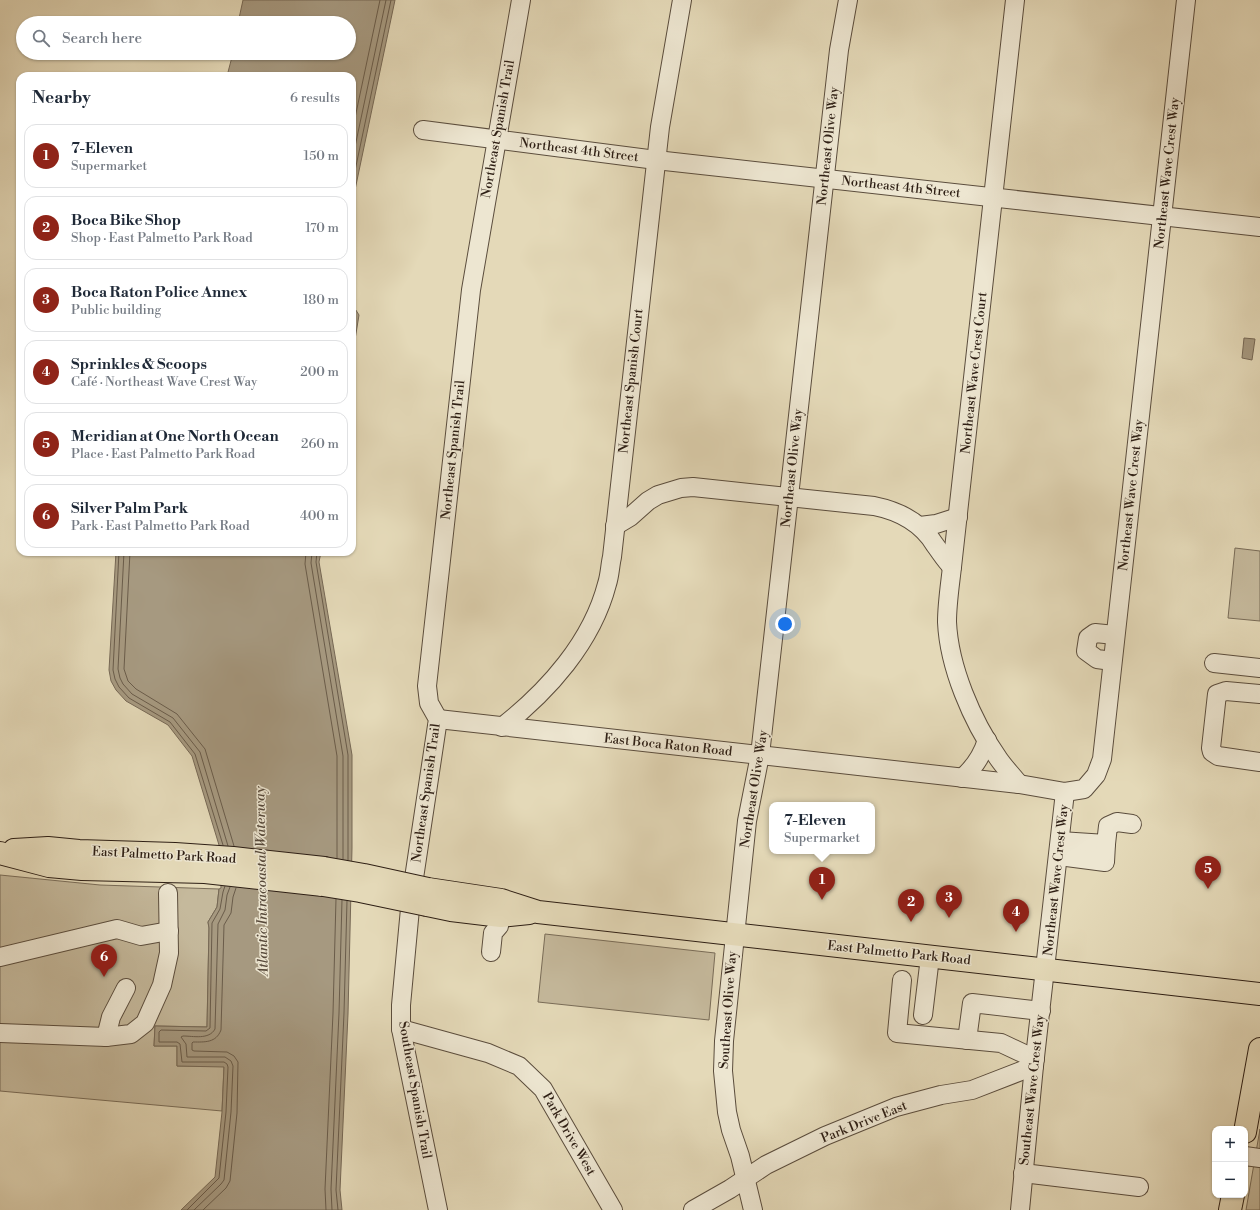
<!DOCTYPE html>
<html lang="en">
<head>
<meta charset="utf-8">
<style>
  :root { --surface:#fff; --page:#f6f6f7; --text:#1f2937; --muted:#747a83; --line:#e0e1e3; --accent:#8f2418 }
  body { margin:0; font-family:"Libre Bodoni",serif; background:var(--page); color:var(--text) }
  .controls { position:absolute; right:12px; bottom:12px; display:grid; overflow:hidden; border-radius:8px; box-shadow:0 1px 3px #0004 }
  .controls button { width:36px; height:36px; display:grid; place-items:center; padding:0; border:0; border-bottom:1px solid var(--line); background:var(--surface); color:var(--text); font:20px sans-serif }
  .you { position:absolute; left:785px; top:624px; width:14px; height:14px; margin:-10px; border:3px solid #fff; border-radius:50%; background:#1a73e8; box-shadow:0 0 0 6px #1a73e833 }
  .badge { display:grid; place-items:center; width:26px; height:26px; border-radius:50%; background:var(--accent); color:#fff; font-size:13px; font-weight:700 }
  .pin { position:absolute; translate:-50% -33px; filter:drop-shadow(0 1px 2px #0008) }
  .pin::after { content:''; position:absolute; top:21px; width:14px; height:12px; background:inherit; clip-path:polygon(0 0,100% 0,50% 100%) }
  .popup { position:absolute; left:769px; top:802px; width:106px; height:52px; box-sizing:border-box; display:grid; place-content:center; border-radius:8px; background:var(--surface); filter:drop-shadow(0 1px 3px #0005); font-size:13px; white-space:nowrap; color:var(--muted) }
  .popup b { font-size:15px; color:var(--text) }
  .popup::after { content:''; position:absolute; left:50%; top:100%; margin-left:-8px; border:8px solid transparent; border-top-color:var(--surface) }
  .list { margin:0; padding:0; list-style:none }
  h2 { display:flex; justify-content:space-between; align-items:center; height:52px; margin:0; padding:0 16px; font-size:17px }
  h2 small { font-size:13px; font-weight:400; color:var(--muted) }
  .list li { display:grid; grid-template-columns:26px 1fr auto; gap:12px; align-items:center; box-sizing:border-box; height:64px; margin:0 8px 8px; padding:0 8px; border:1px solid var(--line); border-radius:12px }
  .list b { display:block; font-size:15px; white-space:nowrap }
  .list p { margin:0; font-size:13px; white-space:nowrap; color:var(--muted) }
  .list em { font-size:13px; font-style:normal; color:var(--muted) }
  .icon { flex:none; width:22px; height:22px; fill:none; stroke:currentColor; stroke-width:2; stroke-linecap:round; stroke-linejoin:round }
  .map { position:relative; flex:none; width:1260px; height:1210px; overflow:hidden }
  .search { position:absolute; background:var(--surface); box-shadow:0 1px 3px #0004; left:16px; top:16px; width:340px; height:44px; display:flex; align-items:center; gap:10px; box-sizing:border-box; padding:0 14px; border-radius:22px; color:var(--muted); font-size:15px }
  .panel { position:absolute; background:var(--surface); box-shadow:0 1px 3px #0004; left:16px; top:72px; width:340px; height:484px; border-radius:12px }
  .map>svg:first-child { display:block }
  .green { fill:#c5b99c; stroke:#796c58 }
  .water { fill:#a69980; stroke:#766855 }
  .lines { fill:none; stroke-linecap:round; stroke-linejoin:round }
  .shore { stroke:#6a5c4a; stroke-width:1 }
  .minor-casing { stroke:#5b4d3d; stroke-width:20 }
  .major-casing { stroke:#2d1e14; stroke-width:24 }
  .minor { stroke:#ede6d1; stroke-width:18 }
  .major { stroke:#e4d9b8; stroke-width:22 }
  .major-bridge-casing { stroke:#2d1e14; stroke-width:24; stroke-linecap:butt }
  .major-bridge { stroke:#e4d9b8; stroke-width:22 }
  .labels { text-anchor:middle; dominant-baseline:central; stroke-width:3; stroke-linejoin:round; paint-order:stroke }
  .street-label { font-size:13px; fill:#2d1e14; stroke:#ede6d1 }
  .water-label { font-size:14px; font-style:italic; fill:#57493a; stroke:#ede6d1 }
</style>
</head>
<body>
<div class="map">
<svg width="1260" height="1210" viewBox="0 0 1260 1210">
  <rect width="100%" height="100%" fill="#e4d9b8"/>
  <filter id="stains"><feTurbulence type="fractalNoise" baseFrequency=".005" numOctaves="4"/><feColorMatrix values="0 0 0 0 .2 0 0 0 0 .09 0 0 0 0 .02 0 0 0 .5 -.17"/></filter>
  <radialGradient id="worn" r=".72"><stop offset=".6" stop-color="#630" stop-opacity="0"/><stop offset="1" stop-color="#630" stop-opacity=".3"/></radialGradient>
  <!-- green -->
  <g class="green">
    <path d="M1235,548L1260,551V621L1228,618Z"/>
    <path d="M0,875L100,885L219,889L217,907L208,922L209,928L207,1027L155,1026L154,1046H177V1066H224L222,1111L0,1091Z"/>
    <path d="M545,934L715,953L709,1020L538,1002Z"/>
    <path d="M1260,1129V1210H1246Z"/>
  </g>
  <!-- water -->
  <g class="water">
    <path d="M243,0H395L352,204V76H227L233,53H349V23H238Z"/>
    <path d="M352,304L359,315L352,358Z"/>
    <path d="M1244,338L1255,339L1252,360L1242,358Z"/>
    <path d="M116,552H321L319,562L352,755V848L348,1014L340,1190L342,1210H181L215,1177L222,1112L224,1067L177,1066V1046H154L155,1026L207,1027L209,928L208,922L217,907L219,889L221,888L219,845L192,756L168,725L126,701L116,690L111,681L109,670Z"/>
  </g>
  <g class="lines">
    <!-- shore -->
    <g class="shore">
      <path d="M352,132L380,0"/>
      <path d="M352,161L386,0"/>
      <path d="M352,185L391,0"/>
      <path d="M119,552L113,670L115,679L119,687L129,698L170,722L195,754L223,845"/>
      <path d="M124,552L118,669L120,678L123,684L132,694L173,718L200,752L228,846"/>
      <path d="M130,552L124,669L128,681L136,689L177,714L205,749L234,846"/>
      <path d="M306,552L305,564L337,756V858"/>
      <path d="M312,552L311,563L343,756V859"/>
      <path d="M317,552L316,562L348,755V860"/>
      <path d="M187,1210L219,1178L226,1112L228,1067L227,1064L224,1062H182L180,1044L177,1042H159V1032L161,1030L206,1031L210,1028L212,923L220,909L223,892L225,886"/>
      <path d="M194,1210L221,1184L224,1180L231,1112L233,1066L231,1061L225,1057H187L186,1044L181,1037L183,1036C193,1036 209,1040 215,1029L218,924L225,910L227,895L230,887"/>
      <path d="M203,1210L226,1188L230,1181L237,1113L238,1062L234,1056L227,1052L194,1051L192,1050V1043L193,1042C205,1042 216,1043 221,1030L224,925L231,913L233,897L236,888"/>
      <path d="M326,1210L325,1189L333,1013L336,899"/>
      <path d="M332,1210L331,1189L339,1013L342,900"/>
      <path d="M338,1210L336,1190L344,1013L347,901"/>
    </g>
    <!-- minor casing -->
    <g class="minor-casing">
      <g id="minor">
        <path d="M1015,0L952,567C950,585 947,604 947,622C949,667 972,721 998,758C1004,767 1012,775 1019,784"/>
        <path d="M423,130L656,160L1260,227"/>
        <path d="M615,526L630,517L648,501L658,495L681,488L693,487L874,506C899,511 921,522 935,545C941,553 945,560 952,567"/>
        <path d="M920,526L936,524L958,517"/>
        <path d="M1112,661L1097,659L1086,651L1088,638L1095,633L1115,635"/>
        <path d="M1214,663L1260,668"/>
        <path d="M1260,694L1226,691L1217,694L1211,748L1212,752L1218,756L1260,762"/>
        <path d="M438,719L1019,784L1065,792L1084,789L1096,775L1102,759L1186,0"/>
        <path d="M502,727C548,691 592,642 607,584C610,575 610,565 612,557L660,127L682,0"/>
        <path d="M962,778C975,767 982,756 987,740"/>
        <path d="M1060,841L1106,844L1108,826L1117,822L1132,824"/>
        <path d="M1059,856L1105,862L1106,844"/>
        <path d="M491,952L493,933L499,926L500,916"/>
        <path d="M0,957L117,929L141,936L169,931"/>
        <path d="M902,980L897,1033L1001,1043L1035,1059"/>
        <path d="M923,1015L930,957"/>
        <path d="M401,1029L488,1053L519,1066L543,1089L613,1210"/>
        <path d="M0,1033L106,1037L131,1034L145,1023L162,985L169,953L168,893"/>
        <path d="M106,1037L111,1017L126,988"/>
        <path d="M967,1040L972,1003L1041,1011"/>
        <path d="M1245,1156L1260,1158"/>
        <path d="M1023,1173L1139,1187"/>
        <path d="M438,1210L407,1058L401,1029V1005L411,898L438,719L429,703L427,686L471,290L521,0"/>
        <path d="M693,1210L730,1189L766,1165L825,1136L896,1107L941,1095L972,1090L1034,1066"/>
        <path d="M753,1210L740,1156L731,1130L727,1112L723,1071L724,1041L747,821L760,755L839,50L848,0"/>
        <path d="M1020,1210L1034,1066L1065,792"/>
      </g>
    </g>
    <!-- major casing -->
    <g class="major-casing">
      <g id="major">
        <path d="M14,850L48,848L79,851L175,854L233,858L324,868"/>
        <path d="M0,853L49,866L82,869L205,872L323,885"/>
        <path d="M428,889L501,900L538,912L1260,994"/>
        <path d="M427,905L451,910L501,916L529,913"/>
        <path d="M1245,1132L1260,1049"/>
        <path d="M1230,1210L1233,1195"/>
      </g>
    </g>
    <!-- minor -->
    <use href="#minor" class="minor"/>
    <!-- major -->
    <use href="#major" class="major"/>
    <!-- major-bridge casing -->
    <g class="major-bridge-casing">
      <g id="major-bridge">
        <path d="M324,868L364,875L428,889"/>
        <path d="M323,885L360,891L427,905"/>
      </g>
    </g>
    <!-- major-bridge -->
    <use href="#major-bridge" class="major-bridge"/>
  </g>
  <g class="labels">
    <!-- street labels -->
    <g class="street-label">
      <text transform="translate(498 129) rotate(-80)">Northeast Spanish Trail</text>
      <text transform="translate(828 146) rotate(-84)">Northeast Olive Way</text>
      <text transform="translate(579 150) rotate(7)">Northeast 4th Street</text>
      <text transform="translate(1167 173) rotate(-84)">Northeast Wave Crest Way</text>
      <text transform="translate(901 187) rotate(6)">Northeast 4th Street</text>
      <text transform="translate(974 373) rotate(-84)">Northeast Wave Crest Court</text>
      <text transform="translate(631 381) rotate(-84)">Northeast Spanish Court</text>
      <text transform="translate(453 450) rotate(-84)">Northeast Spanish Trail</text>
      <text transform="translate(792 468) rotate(-84)">Northeast Olive Way</text>
      <text transform="translate(1131 495) rotate(-84)">Northeast Wave Crest Way</text>
      <text transform="translate(668 745) rotate(6)">East Boca Raton Road</text>
      <text transform="translate(754 789) rotate(-81)">Northeast Olive Way</text>
      <text transform="translate(426 793) rotate(-82)">Northeast Spanish Trail</text>
      <text transform="translate(164 855) rotate(3)">East Palmetto Park Road</text>
      <text transform="translate(1056 880) rotate(-84)">Northeast Wave Crest Way</text>
      <text transform="translate(899 953) rotate(6)">East Palmetto Park Road</text>
      <text transform="translate(728 1010) rotate(-86)">Southeast Olive Way</text>
      <text transform="translate(415 1090) rotate(80)">Southeast Spanish Trail</text>
      <text transform="translate(1032 1090) rotate(-84)">Southeast Wave Crest Way</text>
      <text transform="translate(864 1122) rotate(-22)">Park Drive East</text>
      <text transform="translate(569 1134) rotate(60)">Park Drive West</text>
    </g>
    <!-- water labels -->
    <g class="water-label">
      <text transform="translate(262 881) rotate(-91)">Atlantic Intracoastal Waterway</text>
    </g>
  </g>
  <rect width="100%" height="100%" filter="url(#stains)"/>
  <rect width="100%" height="100%" fill="url(#worn)"/>
</svg>
<div class="controls">
<button>+</button>
<button>−</button>
</div>
<div class="you"></div>
<div class="pin badge" style="left:822px;top:900px">1</div>
<div class="popup"><b>7-Eleven</b>Supermarket</div>
<div class="pin badge" style="left:911px;top:922px">2</div>
<div class="pin badge" style="left:949px;top:918px">3</div>
<div class="pin badge" style="left:1016px;top:932px">4</div>
<div class="pin badge" style="left:1208px;top:889px">5</div>
<div class="pin badge" style="left:104px;top:977px">6</div>
<div class="search"><svg class="icon" aria-label="search" viewBox="0 0 24 24"><circle cx="10" cy="10" r="6"/><path d="M15 15l6 6"/></svg>Search here</div>
<section class="panel">
<h2>Nearby<small>6 results</small></h2>
<ul class="list">
<li><span class="badge">1</span><div><b>7-Eleven</b><p>Supermarket</p></div><em>150 m</em></li>
<li><span class="badge">2</span><div><b>Boca Bike Shop</b><p>Shop · East Palmetto Park Road</p></div><em>170 m</em></li>
<li><span class="badge">3</span><div><b>Boca Raton Police Annex</b><p>Public building</p></div><em>180 m</em></li>
<li><span class="badge">4</span><div><b>Sprinkles &amp; Scoops</b><p>Café · Northeast Wave Crest Way</p></div><em>200 m</em></li>
<li><span class="badge">5</span><div><b>Meridian at One North Ocean</b><p>Place · East Palmetto Park Road</p></div><em>260 m</em></li>
<li><span class="badge">6</span><div><b>Silver Palm Park</b><p>Park · East Palmetto Park Road</p></div><em>400 m</em></li>
</ul>
</section>
</div>
</body>
</html>
